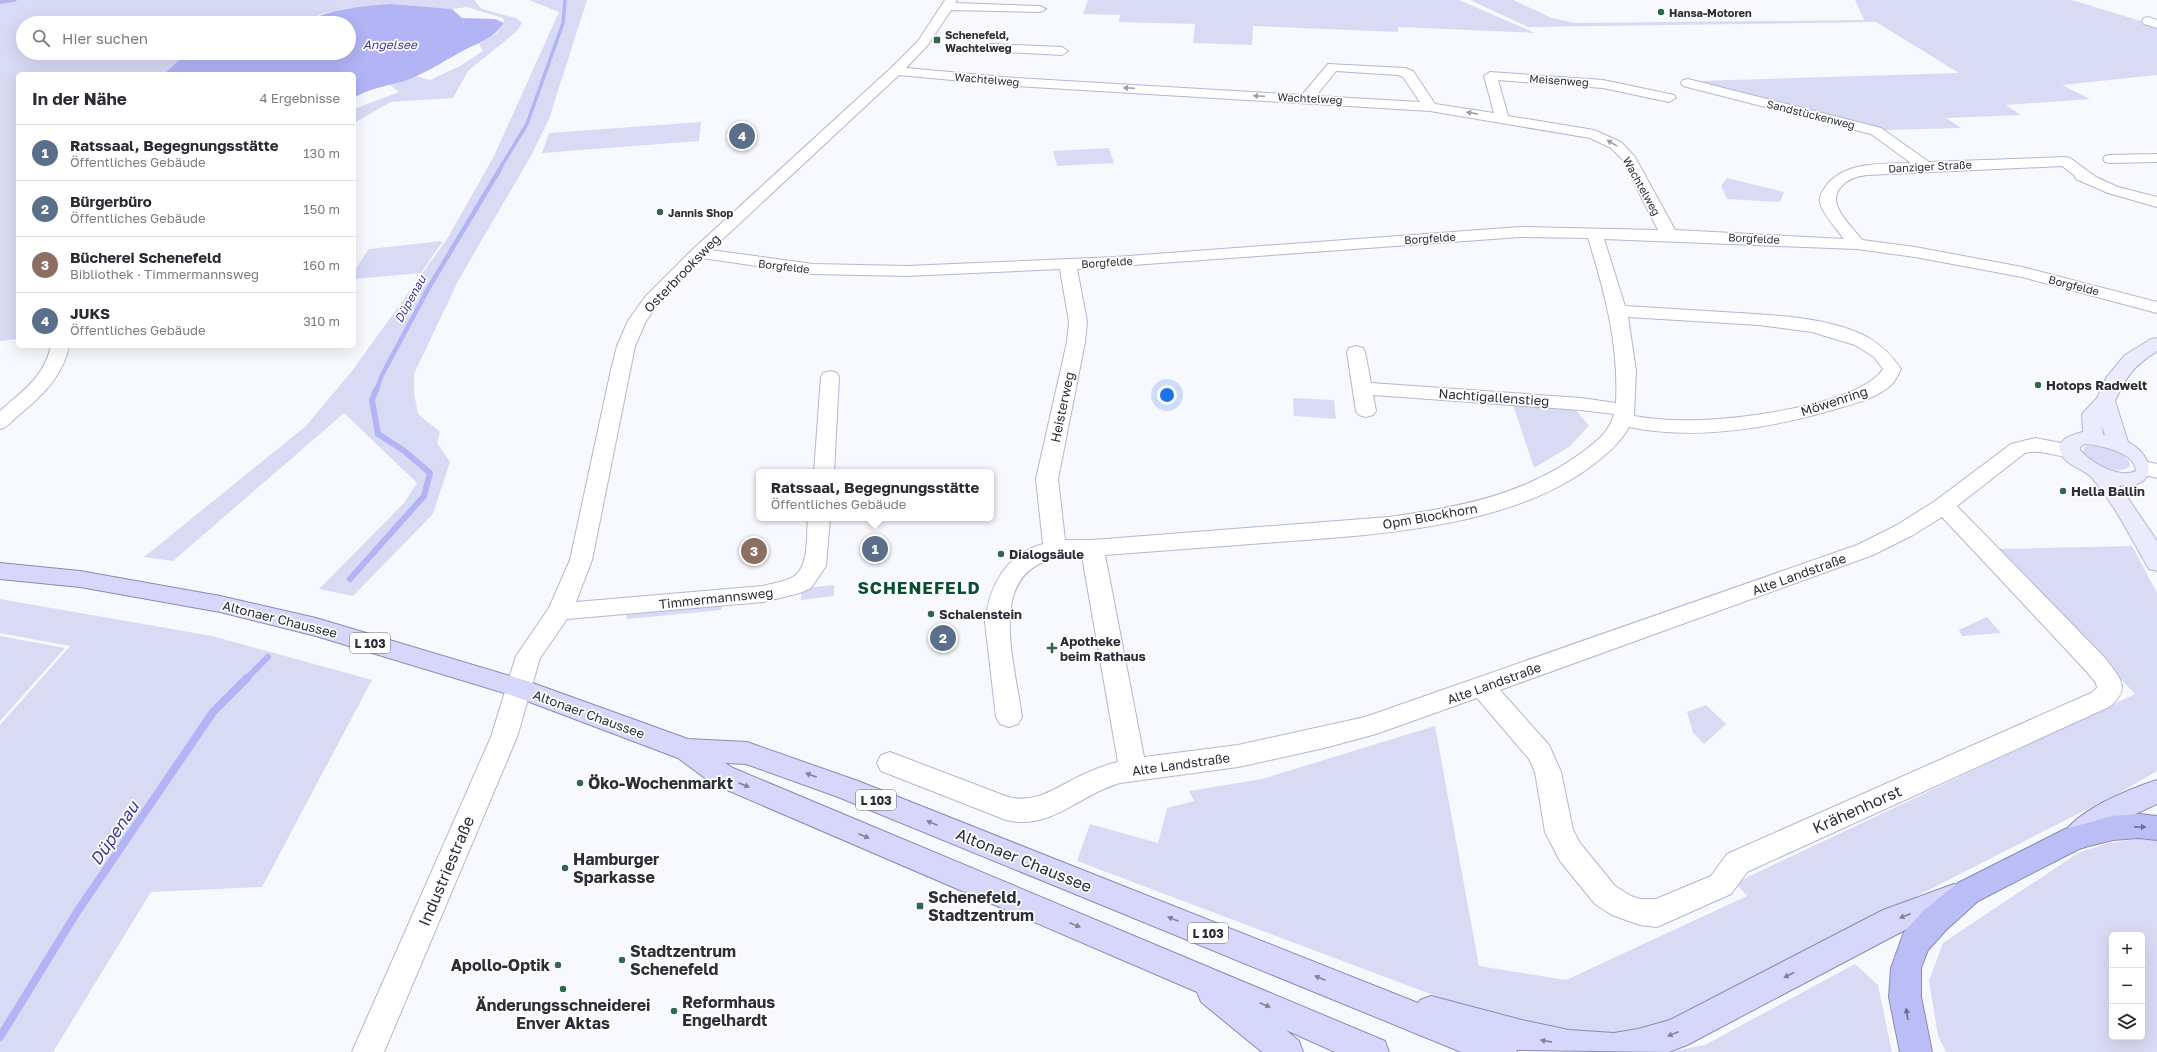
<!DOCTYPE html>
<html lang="de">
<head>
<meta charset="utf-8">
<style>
  :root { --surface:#fff; --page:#f7f7f7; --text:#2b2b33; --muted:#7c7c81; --line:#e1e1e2; --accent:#7c3aed }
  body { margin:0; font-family:"Golos Text",sans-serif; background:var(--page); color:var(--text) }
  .controls { position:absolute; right:12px; bottom:12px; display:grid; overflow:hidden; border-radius:6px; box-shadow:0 4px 16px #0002 }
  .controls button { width:36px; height:36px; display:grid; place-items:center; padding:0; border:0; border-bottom:1px solid var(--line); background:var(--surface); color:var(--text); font:20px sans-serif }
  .you { position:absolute; left:1167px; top:395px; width:14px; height:14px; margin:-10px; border:3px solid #fff; border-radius:50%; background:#1a73e8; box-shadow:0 0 0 6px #1a73e833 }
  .badge { display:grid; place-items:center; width:26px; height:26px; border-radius:50%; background:var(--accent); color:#fff; font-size:13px; font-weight:700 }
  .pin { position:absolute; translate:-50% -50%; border:2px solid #fff; box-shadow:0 1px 4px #0006 }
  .popup { position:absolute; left:756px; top:469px; width:238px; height:52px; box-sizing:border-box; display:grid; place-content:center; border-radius:6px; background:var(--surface); filter:drop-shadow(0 1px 3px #0005); font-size:13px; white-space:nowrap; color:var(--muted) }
  .popup b { font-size:15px; color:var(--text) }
  .popup::after { content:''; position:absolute; left:50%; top:100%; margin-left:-8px; border:8px solid transparent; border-top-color:var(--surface) }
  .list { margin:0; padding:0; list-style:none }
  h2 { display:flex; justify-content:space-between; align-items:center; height:52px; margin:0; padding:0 16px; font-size:17px }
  h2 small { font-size:13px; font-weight:400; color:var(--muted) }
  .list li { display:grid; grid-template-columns:26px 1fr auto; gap:12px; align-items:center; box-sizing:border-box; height:56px; padding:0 16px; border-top:1px solid var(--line) }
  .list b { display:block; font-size:15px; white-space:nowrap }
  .list p { margin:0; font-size:13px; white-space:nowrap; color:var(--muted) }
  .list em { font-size:13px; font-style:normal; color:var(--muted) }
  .icon { flex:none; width:22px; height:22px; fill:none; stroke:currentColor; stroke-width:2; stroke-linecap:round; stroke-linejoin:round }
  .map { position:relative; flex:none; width:2157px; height:1052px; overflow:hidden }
  .search { position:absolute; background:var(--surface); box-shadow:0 4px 16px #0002; left:16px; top:16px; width:340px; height:44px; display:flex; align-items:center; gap:10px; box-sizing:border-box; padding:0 14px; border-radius:22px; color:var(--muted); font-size:15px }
  .panel { position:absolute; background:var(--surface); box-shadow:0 4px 16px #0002; left:16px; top:72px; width:340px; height:276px; border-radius:6px }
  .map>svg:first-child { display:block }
  .green { fill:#d9dbf5; fill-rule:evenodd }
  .water { fill:#b2b4f5 }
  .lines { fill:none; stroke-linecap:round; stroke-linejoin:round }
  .stream-far3 { stroke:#b2b4f5; stroke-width:3.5 }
  .stream-far2 { stroke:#b2b4f5; stroke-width:4.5 }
  .stream-far1 { stroke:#b2b4f5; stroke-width:6 }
  .stream { stroke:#b2b4f5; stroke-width:8 }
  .street-casing { stroke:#b4b6d4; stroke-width:2 }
  .secondary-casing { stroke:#b4b6d4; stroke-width:2 }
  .primary-casing { stroke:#898bb4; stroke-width:2 }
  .highway-casing { stroke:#898bb4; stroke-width:2 }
  .street { fill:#fff; fill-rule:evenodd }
  .secondary { fill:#ebebfd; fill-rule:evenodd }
  .primary { fill:#d6d7fa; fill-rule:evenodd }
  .highway { fill:#bbbdf7; fill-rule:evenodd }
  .oneway { fill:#a0a0a6 }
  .oneway2 { fill:#81829a }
  .oneway3 { fill:#6c6e8e }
  .poi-dot { fill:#30664c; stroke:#fff; stroke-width:1.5 }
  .labels { text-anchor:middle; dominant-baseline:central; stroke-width:3.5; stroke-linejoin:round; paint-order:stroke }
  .far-poi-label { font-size:11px; font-weight:bold; fill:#2c2d39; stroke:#fff; text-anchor:start }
  .far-street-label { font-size:11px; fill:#2c2d39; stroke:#fff }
  .far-water-label { font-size:12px; font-style:italic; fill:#433995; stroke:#fff }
  .shield { fill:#fff; stroke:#6b6c74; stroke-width:1 }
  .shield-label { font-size:12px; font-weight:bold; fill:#2c2d39 }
  .street-label { font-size:13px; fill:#2c2d39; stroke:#fff }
  .poi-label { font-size:13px; font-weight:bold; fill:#2c2d39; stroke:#fff; text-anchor:start }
  .near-poi-label { font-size:16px; font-weight:bold; fill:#2c2d39; stroke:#fff; text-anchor:start }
  .near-street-label { font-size:16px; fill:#2c2d39; stroke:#fff }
  .district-label { font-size:17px; font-weight:bold; letter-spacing:1px; fill:#094f35; stroke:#fff }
  .near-water-label { font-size:17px; font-style:italic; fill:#433995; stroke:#fff }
</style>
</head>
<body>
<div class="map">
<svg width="2157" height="1052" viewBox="0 0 2157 1052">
  <rect width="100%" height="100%" fill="#f8f8ff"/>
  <!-- green -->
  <g class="green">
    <path d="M0,0H474L482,9L516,18L522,23L517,31L468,71L453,98L391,102L354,123V109L399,92L389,84L416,76L430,80L460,66L483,51L479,44L496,34L504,23L503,18L467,7L452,9L392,4L343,9L319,15L302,23H23V53H198L178,61L164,74H18V339L0,341Z"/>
    <path d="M529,0H587L549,119L532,154L458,281L414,374V393L418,414L440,432L437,443L450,462L433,514L353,596L319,589L404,503L417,483L344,413L173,561L144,557L306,426L352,371L447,239L494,156L559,12Z"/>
    <path d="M1088,0H1459L1535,33L1398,27V32L1253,26L1252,45L1193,43L1195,24L1119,22L1120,15L1083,14Z"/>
    <path d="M1470,0H1513L1552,18L1575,23L1864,20L1855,0H2072L2157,26V75L2062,85L2090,99L2006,105L2021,115L1946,118L1961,128L1885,130L1699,81L1959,73L1876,22L1528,27Z"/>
    <path d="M701,122L699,141L542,153L549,133Z"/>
    <path d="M1109,148L1114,163L1057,166L1053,151Z"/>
    <path d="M1727,178L1784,192L1780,202L1727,199L1721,186Z"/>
    <path d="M443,241L421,273L354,279V271L369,249Z"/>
    <path d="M1293,398L1334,400L1336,419L1294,416Z"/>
    <path d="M1513,405L1575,409L1589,426L1569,447L1534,468Z"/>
    <path d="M2088,446C2103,444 2123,449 2130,464L2129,467C2113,477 2095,463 2083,454L2084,447Z"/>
    <path d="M2132,546L2157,593V771L2119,793L1670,1022L1609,1034L1548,1030L1486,1015L1077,861L1090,824L1158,843L1167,808L1194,801L1189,791L1262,779L1435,726L1479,966L1566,980L1747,896L1735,883L2135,694L1998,549Z"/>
    <path d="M834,585V596L801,600L802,588Z"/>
    <path d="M0,599L212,636L372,680L262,887L151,892L53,1052H0V725L70,646L0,633Z"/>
    <path d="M722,603L721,610L627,619L626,613Z"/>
    <path d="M1987,617L2001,633L1962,636L1959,630Z"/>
    <path d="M0,636L65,648L0,721Z"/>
    <path d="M1706,705L1726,724L1704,744L1693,733L1687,712Z"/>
    <path d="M2138,839H2157V1052H1946L1938,1036L1929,981L1943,943L2078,853L2108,843ZM2112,935H2142V1037H2112Z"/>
    <path d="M1855,964L1878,985L1892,1052H1670L1705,1045Z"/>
  </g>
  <!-- water -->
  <path class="water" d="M392,4L452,9L462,18L495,19L504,23C490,42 478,42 459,53C441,63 424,74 404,81C387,86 370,88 354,98V74H164L178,61L198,53H349V23H302C331,9 360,6 392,4Z"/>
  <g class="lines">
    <!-- stream-far3 -->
    <g class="stream-far3">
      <path d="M0,2L15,0"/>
      <path d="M499,170L527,124L563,23L565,0"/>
    </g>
    <!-- stream-far2 -->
    <path class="stream-far2" d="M376,391L382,375L428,289L500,169"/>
    <!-- stream-far1 -->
    <g class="stream-far1">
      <path d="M350,579L424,496L430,473L403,450L378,434L372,400L376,390"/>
      <path d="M246,679L268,657"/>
    </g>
    <!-- stream -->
    <path class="stream" d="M0,1037L77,912L213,712L247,678"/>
    <!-- street casing -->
    <g class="street-casing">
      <g id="street">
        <path d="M945,0H957L955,3L1040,6L1046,9L1040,12L951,10L927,46L906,68L1015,78L1302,95L1328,64L1405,68L1413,71L1435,104L1494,113L1484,76L1490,72L1603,80L1674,95L1676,98L1669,102L1603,88L1498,80L1508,116L1594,130L1621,142L1635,157L1675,230L1844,239C1836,228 1824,216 1820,203C1819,198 1821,193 1824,189C1841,161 1882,164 1911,163L1871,134L1683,86L1681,83L1683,80L1688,79L1881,128L1929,162L2065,157L2070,158L2096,177L2118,187L2157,197V207L2108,193L2076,179L2074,175L2062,166L1867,175C1857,176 1847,179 1840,188C1826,205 1852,226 1862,240L1915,247L2022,267L2157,302V313L2022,277L1915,257L1857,249L1604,239L1625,306C1658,308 1690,310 1723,312C1766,315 1830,316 1869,338C1883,346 1892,356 1901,369C1898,374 1896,380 1892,384C1878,398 1854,404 1836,409C1771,428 1697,441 1629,427C1620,443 1608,453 1594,464C1509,530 1368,535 1264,543C1211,547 1158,551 1105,555L1144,757L1238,745L1365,717L1857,545L1897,525L1935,501L2011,444L2035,438L2077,446L2080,451L2077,456C2060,460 2043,448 2025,453L1957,506L2105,658C2120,678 2132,688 2109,707L1747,872L1731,894L1657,927L1640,925L1612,915L1595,904L1560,861L1545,832L1535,772L1529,759L1477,698L1376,734L1324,748L1238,767L1120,783C1080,794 1051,831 1006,820L881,771L877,763L881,755L890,752L1008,797C1036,804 1057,787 1080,776C1092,770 1105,765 1118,762L1082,556C980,554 1013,652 1022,717L1018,724L1009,727L1000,724L996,717L985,622C989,586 1006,554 1043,544L1036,479L1067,342L1069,322L1060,269L907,276L813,274L702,258L657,305L646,321L635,346L592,560L576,602L763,586C773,583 784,582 793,577C810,567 806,535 808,518H830L826,566L811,588L800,593L763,602L567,619L540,658L517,737L384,1052H352L491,737L516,656L549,608L570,560L611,370L617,346L628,321L645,297L692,250L891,68L918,41ZM1336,71L1398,75L1403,77L1420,102L1316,96ZM899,75L1015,86L1430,111L1590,138L1611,148L1622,159L1658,230L1520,227L1115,257L907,266L813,264L711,250ZM1520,237L1588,238C1605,293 1619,345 1616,403L1581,398L1371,383L1365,352L1363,348L1356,346L1349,348L1347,352L1356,411L1359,415L1366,417L1373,415L1376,411L1373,395L1581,410L1614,414C1610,431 1597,441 1584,451C1525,495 1460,507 1389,517L1092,540H1065L1058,479L1085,342L1087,322L1077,269ZM1628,317L1759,325L1812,332L1855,345L1874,357L1883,369C1862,402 1757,416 1719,419C1691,421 1662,421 1634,416L1636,371ZM1942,517L2087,672L2096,683L2097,688L2091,693L1727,854L1711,876L1656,899H1640L1631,896L1615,886L1580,843L1573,830L1561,772L1549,745L1500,690L1873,555L1913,535Z"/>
        <path d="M2148,17L2157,20V28L2144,24L2142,21L2144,18Z"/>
        <path d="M991,44L1062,47L1068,51L1062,55L987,51L985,48L987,45Z"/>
        <path d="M2157,154V162L2110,163L2105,162L2103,159L2105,156L2110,155Z"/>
        <path d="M51,346H69C63,376 42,396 19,415C12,420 9,427 0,429V411C23,390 43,379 51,346Z"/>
        <path d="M830,371L837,373L839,377L834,472H814L821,377L823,373Z"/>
        <path d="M2148,462L2157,464V478L2141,474L2138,469L2141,464Z"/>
      </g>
    </g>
    <!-- secondary casing -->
    <g class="secondary-casing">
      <path id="secondary" d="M2157,338V351C2133,367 2127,375 2115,401L2128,442C2157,457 2157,490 2119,485L2157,541V571L2149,569C2132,540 2114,503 2092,478C2083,468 2065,466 2060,451C2056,439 2074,434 2083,432L2082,414L2097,398L2106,378L2125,355L2151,339ZM2102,426L2105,435H2103ZM2085,444C2100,445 2135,452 2136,471C2119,479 2091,463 2080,450V447Z"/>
    </g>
    <!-- primary casing -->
    <g class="primary-casing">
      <g id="primary">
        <path d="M0,563L80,571L220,596L316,618L527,681L688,739L747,742L858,781L1418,1003L1420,1000L1431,996L1522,1020L1569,1030L1614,1033L1638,1029L1670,1020L1883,910L1954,884L1964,888L1969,897L1964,906L1905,930L1687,1045L1669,1052L1517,1050V1052H1461L838,797L746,764L725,763L733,768L1385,1041L1389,1052H1335L1286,1030L1299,1041L1303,1052H1262L1201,1002L1197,992L713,784L678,758L511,695L316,636L220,612L80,587L0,579Z"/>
        <path d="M2157,780V804L2110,826L2085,847L2075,850L2065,847L2061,838C2074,811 2129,789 2157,780Z"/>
      </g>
    </g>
    <!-- highway casing -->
    <g class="highway-casing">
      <path id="highway" d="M2139,814L2157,816V840L2139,838L2113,840L2081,848L1978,901L1946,930L1928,950L1921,968V997L1932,1052H1900L1889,997L1891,968L1904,932L1924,910L1958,883L2065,829L2113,816Z"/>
    </g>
    <!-- street -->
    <use href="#street" class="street"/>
    <!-- secondary -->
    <use href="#secondary" class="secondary"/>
    <!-- primary -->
    <use href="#primary" class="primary"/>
    <!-- highway -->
    <use href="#highway" class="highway"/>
  </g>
  <!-- one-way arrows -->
  <defs><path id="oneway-solid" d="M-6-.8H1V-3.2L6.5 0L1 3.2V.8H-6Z"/></defs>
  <g class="oneway">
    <use href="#oneway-solid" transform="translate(1129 88) rotate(-177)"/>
    <use href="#oneway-solid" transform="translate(1259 96) rotate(-177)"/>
    <use href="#oneway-solid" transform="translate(1472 113) rotate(-171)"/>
    <use href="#oneway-solid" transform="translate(1612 143) rotate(-149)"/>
  </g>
  <g class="oneway2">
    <use href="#oneway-solid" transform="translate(811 775) rotate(-160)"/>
    <use href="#oneway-solid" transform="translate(744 785) rotate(23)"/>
    <use href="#oneway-solid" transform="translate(932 823) rotate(-158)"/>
    <use href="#oneway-solid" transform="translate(864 836) rotate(23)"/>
    <use href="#oneway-solid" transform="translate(1905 916) rotate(159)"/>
    <use href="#oneway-solid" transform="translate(1173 919) rotate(-158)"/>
    <use href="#oneway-solid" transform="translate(1075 925) rotate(22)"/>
    <use href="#oneway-solid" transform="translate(1789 975) rotate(153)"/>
    <use href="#oneway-solid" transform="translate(1320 978) rotate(-158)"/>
    <use href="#oneway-solid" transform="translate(1265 1005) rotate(23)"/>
    <use href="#oneway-solid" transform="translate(1673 1034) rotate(158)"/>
    <use href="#oneway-solid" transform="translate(1546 1041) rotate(-169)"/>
  </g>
  <g class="oneway3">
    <use href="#oneway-solid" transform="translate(2140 827) rotate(1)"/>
    <use href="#oneway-solid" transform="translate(1907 1014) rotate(-98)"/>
  </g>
  <!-- markers -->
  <g class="poi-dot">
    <circle cx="1661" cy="12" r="4"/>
    <rect x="933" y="36" width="8" height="8" rx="2"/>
    <circle cx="660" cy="212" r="4"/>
    <circle cx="2038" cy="385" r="4"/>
    <circle cx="2063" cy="491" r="4"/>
    <circle cx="1001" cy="554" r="4"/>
    <circle cx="931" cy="614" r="4"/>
    <path d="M1050 642h4v4h4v4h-4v4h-4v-4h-4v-4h4z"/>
    <circle cx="580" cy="783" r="4"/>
    <circle cx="565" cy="868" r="4"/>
    <rect x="916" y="902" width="8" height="8" rx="2"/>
    <circle cx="622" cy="960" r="4"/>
    <circle cx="558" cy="965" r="4"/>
    <circle cx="563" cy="989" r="4"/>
    <circle cx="674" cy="1011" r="4"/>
  </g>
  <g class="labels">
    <!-- far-poi labels -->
    <g class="far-poi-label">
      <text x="1669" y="12">Hansa-Motoren</text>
      <text x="945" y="34">Schenefeld,<tspan x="945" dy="13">Wachtelweg</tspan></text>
      <text x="668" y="212">Jannis Shop</text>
    </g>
    <!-- far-street labels -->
    <g class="far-street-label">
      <text transform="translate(987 79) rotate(5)">Wachtelweg</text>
      <text transform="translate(1559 80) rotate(4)">Meisenweg</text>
      <text transform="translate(1310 98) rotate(3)">Wachtelweg</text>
      <text transform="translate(1811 114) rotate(14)">Sandstückenweg</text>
      <text transform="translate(1930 166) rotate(-3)">Danziger Straße</text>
      <text transform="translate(1642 186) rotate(61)">Wachtelweg</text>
      <text transform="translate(1430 238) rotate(-4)">Borgfelde</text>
      <text transform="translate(1754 238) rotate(3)">Borgfelde</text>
      <text transform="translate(1107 262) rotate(-4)">Borgfelde</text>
      <text transform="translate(784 266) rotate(7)">Borgfelde</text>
      <text transform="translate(2074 285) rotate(14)">Borgfelde</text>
    </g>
    <!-- far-water labels -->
    <g class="far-water-label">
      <text x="390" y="44">Angelsee</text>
      <text transform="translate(410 299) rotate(-61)">Düpenau</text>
    </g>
    <!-- shield labels -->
    <g class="shield">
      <rect x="350" y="633" width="40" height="20" rx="3"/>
      <rect x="856" y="790" width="40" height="20" rx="3"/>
      <rect x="1188" y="923" width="40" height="20" rx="3"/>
    </g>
    <g class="shield-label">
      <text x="370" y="643">L 103</text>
      <text x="876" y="800">L 103</text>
      <text x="1208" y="933">L 103</text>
    </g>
    <!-- street labels -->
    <g class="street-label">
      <text transform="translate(682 273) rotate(-46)">Osterbrooksweg</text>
      <text transform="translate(1494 397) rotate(4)">Nachtigallenstieg</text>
      <text transform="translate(1834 401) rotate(-18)">Möwenring</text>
      <text transform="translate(1062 407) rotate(-78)">Heisterweg</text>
      <text transform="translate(1430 516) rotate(-10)">Opm Blockhorn</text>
      <text transform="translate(1799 574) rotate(-20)">Alte Landstraße</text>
      <text transform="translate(716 598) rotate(-6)">Timmermannsweg</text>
      <text transform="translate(280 619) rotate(14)">Altonaer Chaussee</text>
      <text transform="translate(1494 683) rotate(-20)">Alte Landstraße</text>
      <text transform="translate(589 714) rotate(20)">Altonaer Chaussee</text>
      <text transform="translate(1181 764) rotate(-8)">Alte Landstraße</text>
    </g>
    <!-- poi labels -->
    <g class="poi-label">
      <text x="2046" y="385">Hotops Radwelt</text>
      <text x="2071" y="491">Hella Ballin</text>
      <text x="1009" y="554">Dialogsäule</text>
      <text x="939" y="614">Schalenstein</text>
      <text x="1060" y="641">Apotheke<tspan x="1060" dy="15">beim Rathaus</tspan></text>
    </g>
    <!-- near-poi labels -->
    <g class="near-poi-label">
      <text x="588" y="783">Öko-Wochenmarkt</text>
      <text x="573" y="859">Hamburger<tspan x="573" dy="18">Sparkasse</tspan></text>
      <text x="928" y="897">Schenefeld,<tspan x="928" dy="18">Stadtzentrum</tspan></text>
      <text x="630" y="951">Stadtzentrum<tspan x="630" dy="18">Schenefeld</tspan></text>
      <text x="550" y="965" text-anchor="end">Apollo-Optik</text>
      <text x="682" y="1002">Reformhaus<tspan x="682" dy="18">Engelhardt</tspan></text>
      <text x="563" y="1005" text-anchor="middle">Änderungsschneiderei<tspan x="563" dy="18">Enver Aktas</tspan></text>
    </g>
    <!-- near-street labels -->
    <g class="near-street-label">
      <text transform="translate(1857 809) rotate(-24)">Krähenhorst</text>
      <text transform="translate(1024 860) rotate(22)">Altonaer Chaussee</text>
      <text transform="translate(446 871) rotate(-67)">Industriestraße</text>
    </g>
    <!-- district labels -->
    <g class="district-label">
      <text x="919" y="587">SCHENEFELD</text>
    </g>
    <!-- near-water labels -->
    <g class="near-water-label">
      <text transform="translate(114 833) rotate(-56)">Düpenau</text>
    </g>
  </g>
</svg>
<div class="controls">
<button>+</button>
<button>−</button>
<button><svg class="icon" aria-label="layers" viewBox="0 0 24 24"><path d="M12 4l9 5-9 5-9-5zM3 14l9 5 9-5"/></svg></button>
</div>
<div class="you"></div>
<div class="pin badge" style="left:875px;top:549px;background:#5c6f8a">1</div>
<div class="popup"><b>Ratssaal, Begegnungsstätte</b>Öffentliches Gebäude</div>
<div class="pin badge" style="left:943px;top:638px;background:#5c6f8a">2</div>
<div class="pin badge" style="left:754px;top:551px;background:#8d6e63">3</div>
<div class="pin badge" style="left:742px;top:136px;background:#5c6f8a">4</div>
<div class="search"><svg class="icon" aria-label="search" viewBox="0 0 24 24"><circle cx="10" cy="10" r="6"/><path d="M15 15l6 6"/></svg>Hier suchen</div>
<section class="panel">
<h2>In der Nähe<small>4 Ergebnisse</small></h2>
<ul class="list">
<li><span class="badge" style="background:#5c6f8a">1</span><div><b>Ratssaal, Begegnungsstätte</b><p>Öffentliches Gebäude</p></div><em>130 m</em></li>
<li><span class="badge" style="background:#5c6f8a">2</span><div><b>Bürgerbüro</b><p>Öffentliches Gebäude</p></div><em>150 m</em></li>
<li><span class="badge" style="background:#8d6e63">3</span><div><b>Bücherei Schenefeld</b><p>Bibliothek · Timmermannsweg</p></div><em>160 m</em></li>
<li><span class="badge" style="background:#5c6f8a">4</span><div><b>JUKS</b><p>Öffentliches Gebäude</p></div><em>310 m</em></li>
</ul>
</section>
</div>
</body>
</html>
